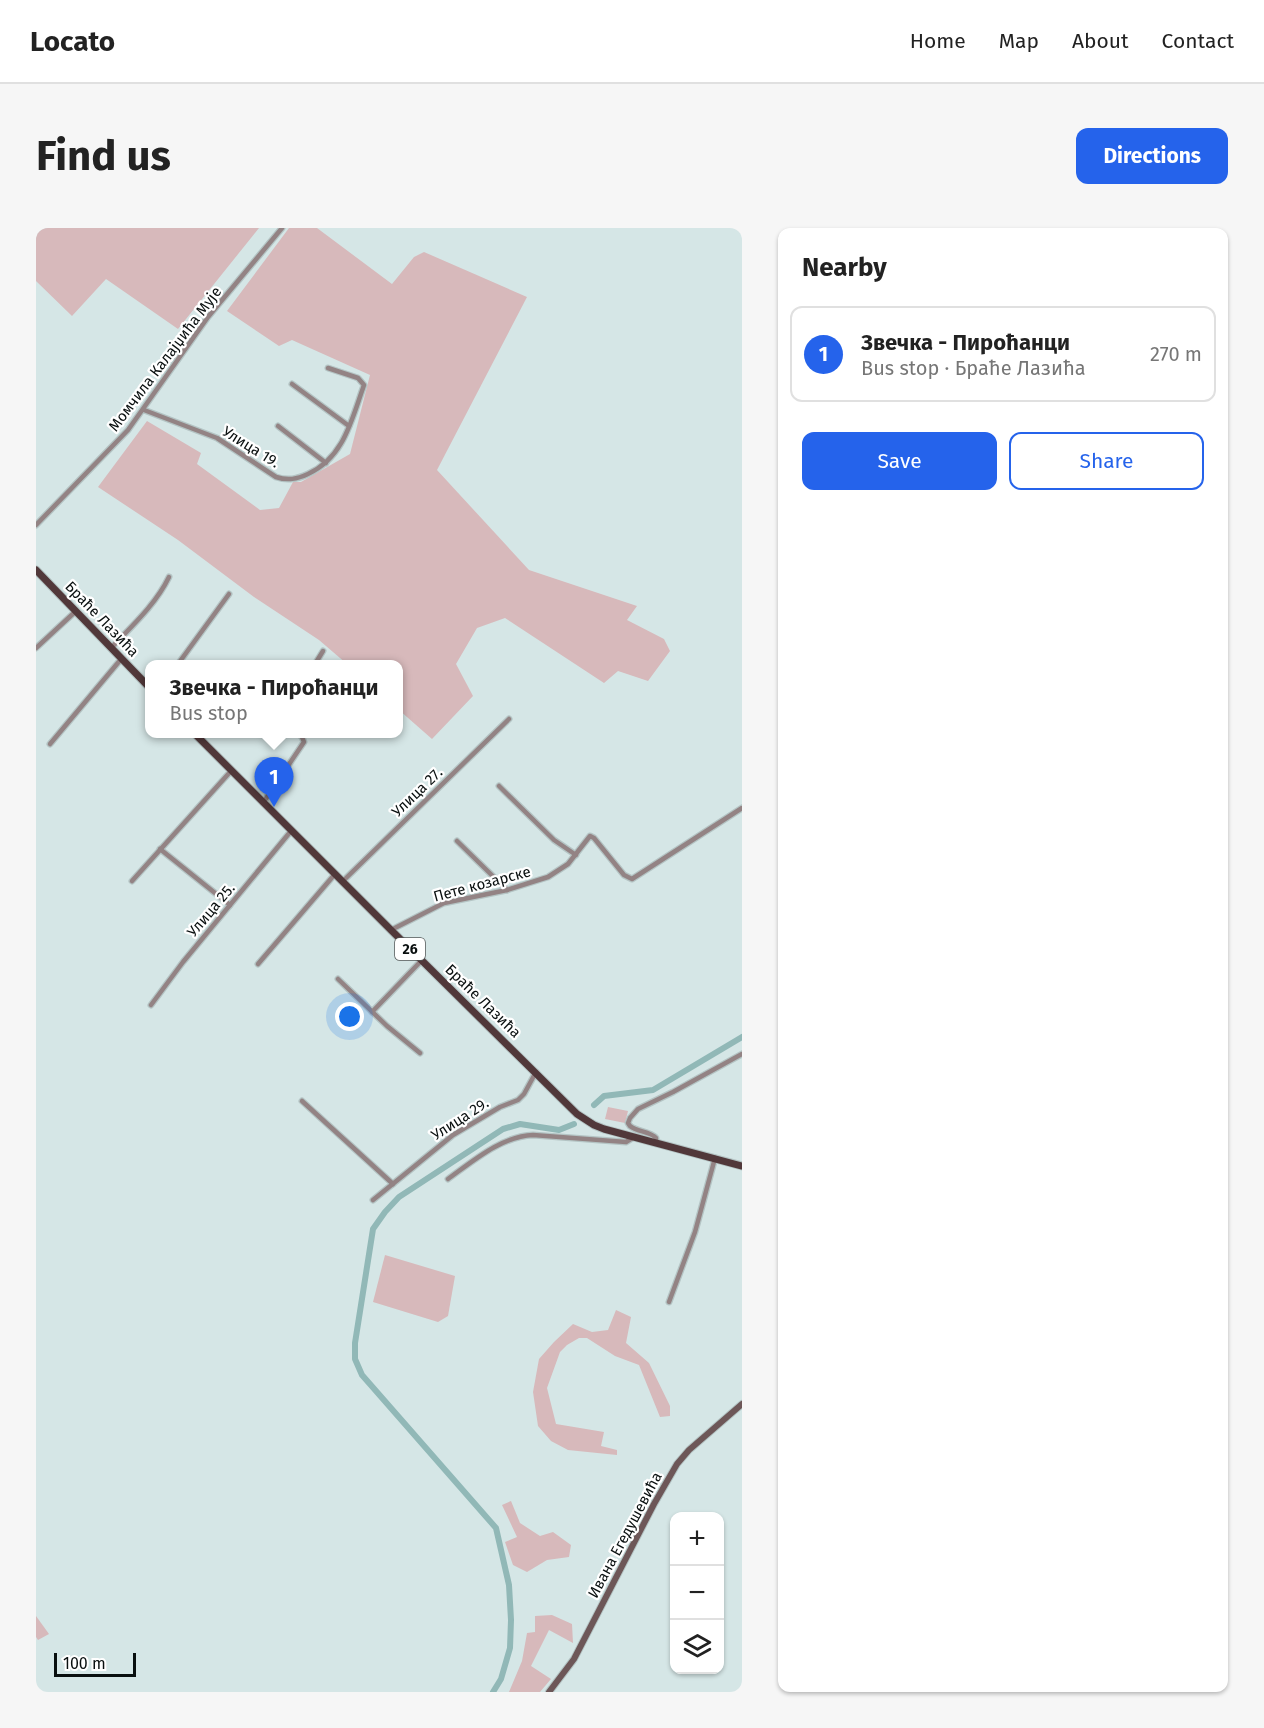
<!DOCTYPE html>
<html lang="en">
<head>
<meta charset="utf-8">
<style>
  :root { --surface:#fff; --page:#f6f6f6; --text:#222; --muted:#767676; --line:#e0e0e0; --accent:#2563eb }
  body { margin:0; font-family:"Fira Sans",sans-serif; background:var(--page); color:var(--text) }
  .controls { position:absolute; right:18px; bottom:18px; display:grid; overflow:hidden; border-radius:12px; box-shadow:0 2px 4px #0004 }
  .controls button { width:54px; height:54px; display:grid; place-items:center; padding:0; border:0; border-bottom:2px solid var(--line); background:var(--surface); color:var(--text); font:30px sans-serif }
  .scale { position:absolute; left:18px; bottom:15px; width:82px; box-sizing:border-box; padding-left:6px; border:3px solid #090f0f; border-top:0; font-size:16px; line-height:21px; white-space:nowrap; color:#090f0f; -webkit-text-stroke:4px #fff; paint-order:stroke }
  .you { position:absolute; left:314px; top:789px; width:21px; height:21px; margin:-15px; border:4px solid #fff; border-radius:50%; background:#1a73e8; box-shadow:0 0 0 9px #1a73e833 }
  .badge { display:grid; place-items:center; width:39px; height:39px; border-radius:50%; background:var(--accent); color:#fff; font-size:20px; font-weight:700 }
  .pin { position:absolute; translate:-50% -50px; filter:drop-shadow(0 2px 3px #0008) }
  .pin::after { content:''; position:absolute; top:32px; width:21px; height:18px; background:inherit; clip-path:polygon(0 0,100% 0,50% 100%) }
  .popup { position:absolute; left:109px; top:432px; width:258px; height:78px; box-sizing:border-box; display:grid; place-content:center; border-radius:12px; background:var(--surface); filter:drop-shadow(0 2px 4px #0005); font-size:20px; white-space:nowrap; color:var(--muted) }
  .popup b { font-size:22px; color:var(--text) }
  .popup::after { content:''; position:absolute; left:50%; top:100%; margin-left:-12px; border:12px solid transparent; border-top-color:var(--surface) }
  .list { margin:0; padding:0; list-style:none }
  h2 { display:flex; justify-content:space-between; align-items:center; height:78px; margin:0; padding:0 24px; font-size:26px }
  h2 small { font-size:20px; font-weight:400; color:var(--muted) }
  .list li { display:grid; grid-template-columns:39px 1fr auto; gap:18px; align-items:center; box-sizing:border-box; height:96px; margin:0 12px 12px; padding:0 12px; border:2px solid var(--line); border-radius:12px }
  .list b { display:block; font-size:22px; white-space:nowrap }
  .list p { margin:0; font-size:20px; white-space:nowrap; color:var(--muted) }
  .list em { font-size:20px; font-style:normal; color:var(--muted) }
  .actions { display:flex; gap:12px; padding:18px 24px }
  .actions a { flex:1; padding:14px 0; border:2px solid var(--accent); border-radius:12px; text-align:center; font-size:21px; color:var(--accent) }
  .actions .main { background:var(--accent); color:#fff }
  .icon { flex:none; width:33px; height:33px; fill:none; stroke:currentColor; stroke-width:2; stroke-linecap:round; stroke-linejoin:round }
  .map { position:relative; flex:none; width:706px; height:1464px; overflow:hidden; border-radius:12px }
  header { display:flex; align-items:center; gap:36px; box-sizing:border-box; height:84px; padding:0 30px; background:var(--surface); border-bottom:2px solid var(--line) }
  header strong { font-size:28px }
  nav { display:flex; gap:33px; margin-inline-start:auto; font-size:21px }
  .intro { display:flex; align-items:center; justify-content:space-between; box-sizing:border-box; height:144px; padding:0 36px }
  h1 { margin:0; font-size:42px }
  .button { padding:15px 27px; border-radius:12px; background:var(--accent); color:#fff; font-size:21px; font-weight:700 }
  main { display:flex; gap:36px; padding:0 36px }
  aside { flex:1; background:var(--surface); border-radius:12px; box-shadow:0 2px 4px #0004 }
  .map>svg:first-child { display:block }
  .green { fill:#d7b9bb }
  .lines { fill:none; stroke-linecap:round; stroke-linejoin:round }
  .canal { stroke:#91b8b7; stroke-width:6 }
  .street-casing { stroke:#b4c4c4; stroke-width:7 }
  .secondary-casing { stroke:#b4c4c4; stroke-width:8 }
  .primary-casing { stroke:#b4c4c4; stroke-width:9 }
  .street { stroke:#938384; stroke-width:4.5 }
  .secondary { stroke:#6d5758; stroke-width:6 }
  .primary { stroke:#51383a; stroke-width:7 }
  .labels { text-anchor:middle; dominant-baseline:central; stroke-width:4.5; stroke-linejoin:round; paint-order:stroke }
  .shield { fill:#fff; stroke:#535757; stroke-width:1.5 }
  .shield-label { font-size:14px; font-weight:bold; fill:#090f0f }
  .street-label { font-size:15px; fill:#090f0f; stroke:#fff }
</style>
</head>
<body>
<header>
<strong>Locato</strong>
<nav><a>Home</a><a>Map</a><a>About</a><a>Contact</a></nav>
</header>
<div class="intro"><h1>Find us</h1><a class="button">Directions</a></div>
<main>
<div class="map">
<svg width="706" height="1464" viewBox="0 0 706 1464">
  <rect width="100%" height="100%" fill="#d5e6e6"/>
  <!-- green -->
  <g class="green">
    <path d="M0,0H223L142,101L70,51L36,88L0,53Z"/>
    <path d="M253,0H281L356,56L378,29L388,24L491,69L401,242L493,342L601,378L591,392L628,411L634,423L612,453L582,443L568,455L469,390L441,400L420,436L437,468L396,511L363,482L362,436H311L283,412L218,369L142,312L62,259L111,193L165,225L161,236L224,282L243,280L257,254H265L314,226L334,147L256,112L243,118L191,83Z"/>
    <path d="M572,879L592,883L589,895L569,891Z"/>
    <path d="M349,1027L419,1048L412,1088L402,1094L337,1074Z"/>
    <path d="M580,1082L595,1089L590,1115L613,1135L634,1178V1188L624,1189L603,1137L579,1128L551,1110H543L531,1117L524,1124L511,1160L520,1196L568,1204L565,1218L581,1222V1227L532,1222L515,1213L502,1198L497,1164L503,1131L518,1114L537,1096L556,1104L572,1102Z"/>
    <path d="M475,1273L484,1295L504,1308L517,1304L535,1317L533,1329L511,1332L491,1344L477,1337L469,1314L481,1309L466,1277Z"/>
    <path d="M516,1387L536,1396L537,1415L513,1402L495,1438L515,1451L504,1464H473L486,1433L491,1405L499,1404V1388Z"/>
    <path d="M0,1388L13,1406L2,1412L0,1409Z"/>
  </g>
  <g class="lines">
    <!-- canal -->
    <g class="canal">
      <path d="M558,877L568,868L617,862L706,809"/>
      <path d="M457,1464L465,1451L474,1420L475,1392L473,1357L460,1300L326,1147L319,1131V1115L337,1001L349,984L363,969L467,901L484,896L523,902L538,896"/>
    </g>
    <!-- street casing -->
    <g class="street-casing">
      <g id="street">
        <path d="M256,156L313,198"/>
        <path d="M108,182L181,210L240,249C252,253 261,251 272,246C307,230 315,194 327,160L328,157L322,150L292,140"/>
        <path d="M242,198L290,235"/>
        <path d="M0,297L92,202L172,89L246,0"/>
        <path d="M76,419C96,398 120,376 133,349"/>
        <path d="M0,420L40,383"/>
        <path d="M142,436L193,366"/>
        <path d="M279,436L287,423"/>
        <path d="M14,516L86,430"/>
        <path d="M463,558L518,612L540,627"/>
        <path d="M227,575L268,514L266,509L263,506"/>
        <path d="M421,613L471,662"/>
        <path d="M124,621L194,677"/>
        <path d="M96,653L195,543"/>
        <path d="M306,654L473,491"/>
        <path d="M355,702L408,675L471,662L512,649L532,636L554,608L558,610L588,647L596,651L706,580"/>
        <path d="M222,736L299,646"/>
        <path d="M302,751L351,798L384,825"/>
        <path d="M115,777L147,734L255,603"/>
        <path d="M336,784L386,732"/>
        <path d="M266,873L357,956"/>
        <path d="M620,915V910C614,903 601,904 594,898L592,895L594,890L602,881L637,864L706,826"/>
        <path d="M412,951C437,933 466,908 497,907L590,914L598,909"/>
        <path d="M337,972L417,907L464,879L482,872L488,866L500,844"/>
        <path d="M633,1074L659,1004L679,930"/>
      </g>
    </g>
    <!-- secondary casing -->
    <g class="secondary-casing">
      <path id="secondary" d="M513,1464L538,1431L618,1276L641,1236L653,1222L706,1176"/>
    </g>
    <!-- primary casing -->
    <g class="primary-casing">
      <g id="primary">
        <path d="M0,342L113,459"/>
        <path d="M159,506L355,702L541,886L558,897L568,901L706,938"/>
      </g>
    </g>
    <!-- street -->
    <use href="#street" class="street"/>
    <!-- secondary -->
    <use href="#secondary" class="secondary"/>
    <!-- primary -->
    <use href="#primary" class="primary"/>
  </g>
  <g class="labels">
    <!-- shield labels -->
    <rect class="shield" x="359" y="710" width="30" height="22" rx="4.5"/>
    <g class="shield-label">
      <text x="374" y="721">26</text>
    </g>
    <!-- street labels -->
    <g class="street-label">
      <text transform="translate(129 131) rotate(-53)">Момчила Калајџића Мује</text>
      <text transform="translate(215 219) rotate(32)">Улица 19.</text>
      <text transform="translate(66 391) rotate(46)">Браће Лазића</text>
      <text transform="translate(381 564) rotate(-44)">Улица 27.</text>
      <text transform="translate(446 656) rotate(-15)">Пете козарске</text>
      <text transform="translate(175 682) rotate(-50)">Улица 25.</text>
      <text transform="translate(447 773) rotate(44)">Браће Лазића</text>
      <text transform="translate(424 891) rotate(-33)">Улица 29.</text>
      <text transform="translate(589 1307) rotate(-62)">Ивана Егедушевића</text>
    </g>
  </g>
</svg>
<div class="controls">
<button>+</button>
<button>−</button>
<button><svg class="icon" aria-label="layers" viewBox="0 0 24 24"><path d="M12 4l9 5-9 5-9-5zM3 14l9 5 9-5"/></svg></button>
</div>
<div class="scale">100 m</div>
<div class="you"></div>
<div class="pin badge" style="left:238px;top:579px">1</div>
<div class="popup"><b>Звечка - Пироћанци</b>Bus stop</div>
</div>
<aside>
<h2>Nearby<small></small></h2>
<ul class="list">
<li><span class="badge">1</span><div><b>Звечка - Пироћанци</b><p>Bus stop · Браће Лазића</p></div><em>270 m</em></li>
</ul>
<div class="actions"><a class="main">Save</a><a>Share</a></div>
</aside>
</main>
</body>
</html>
